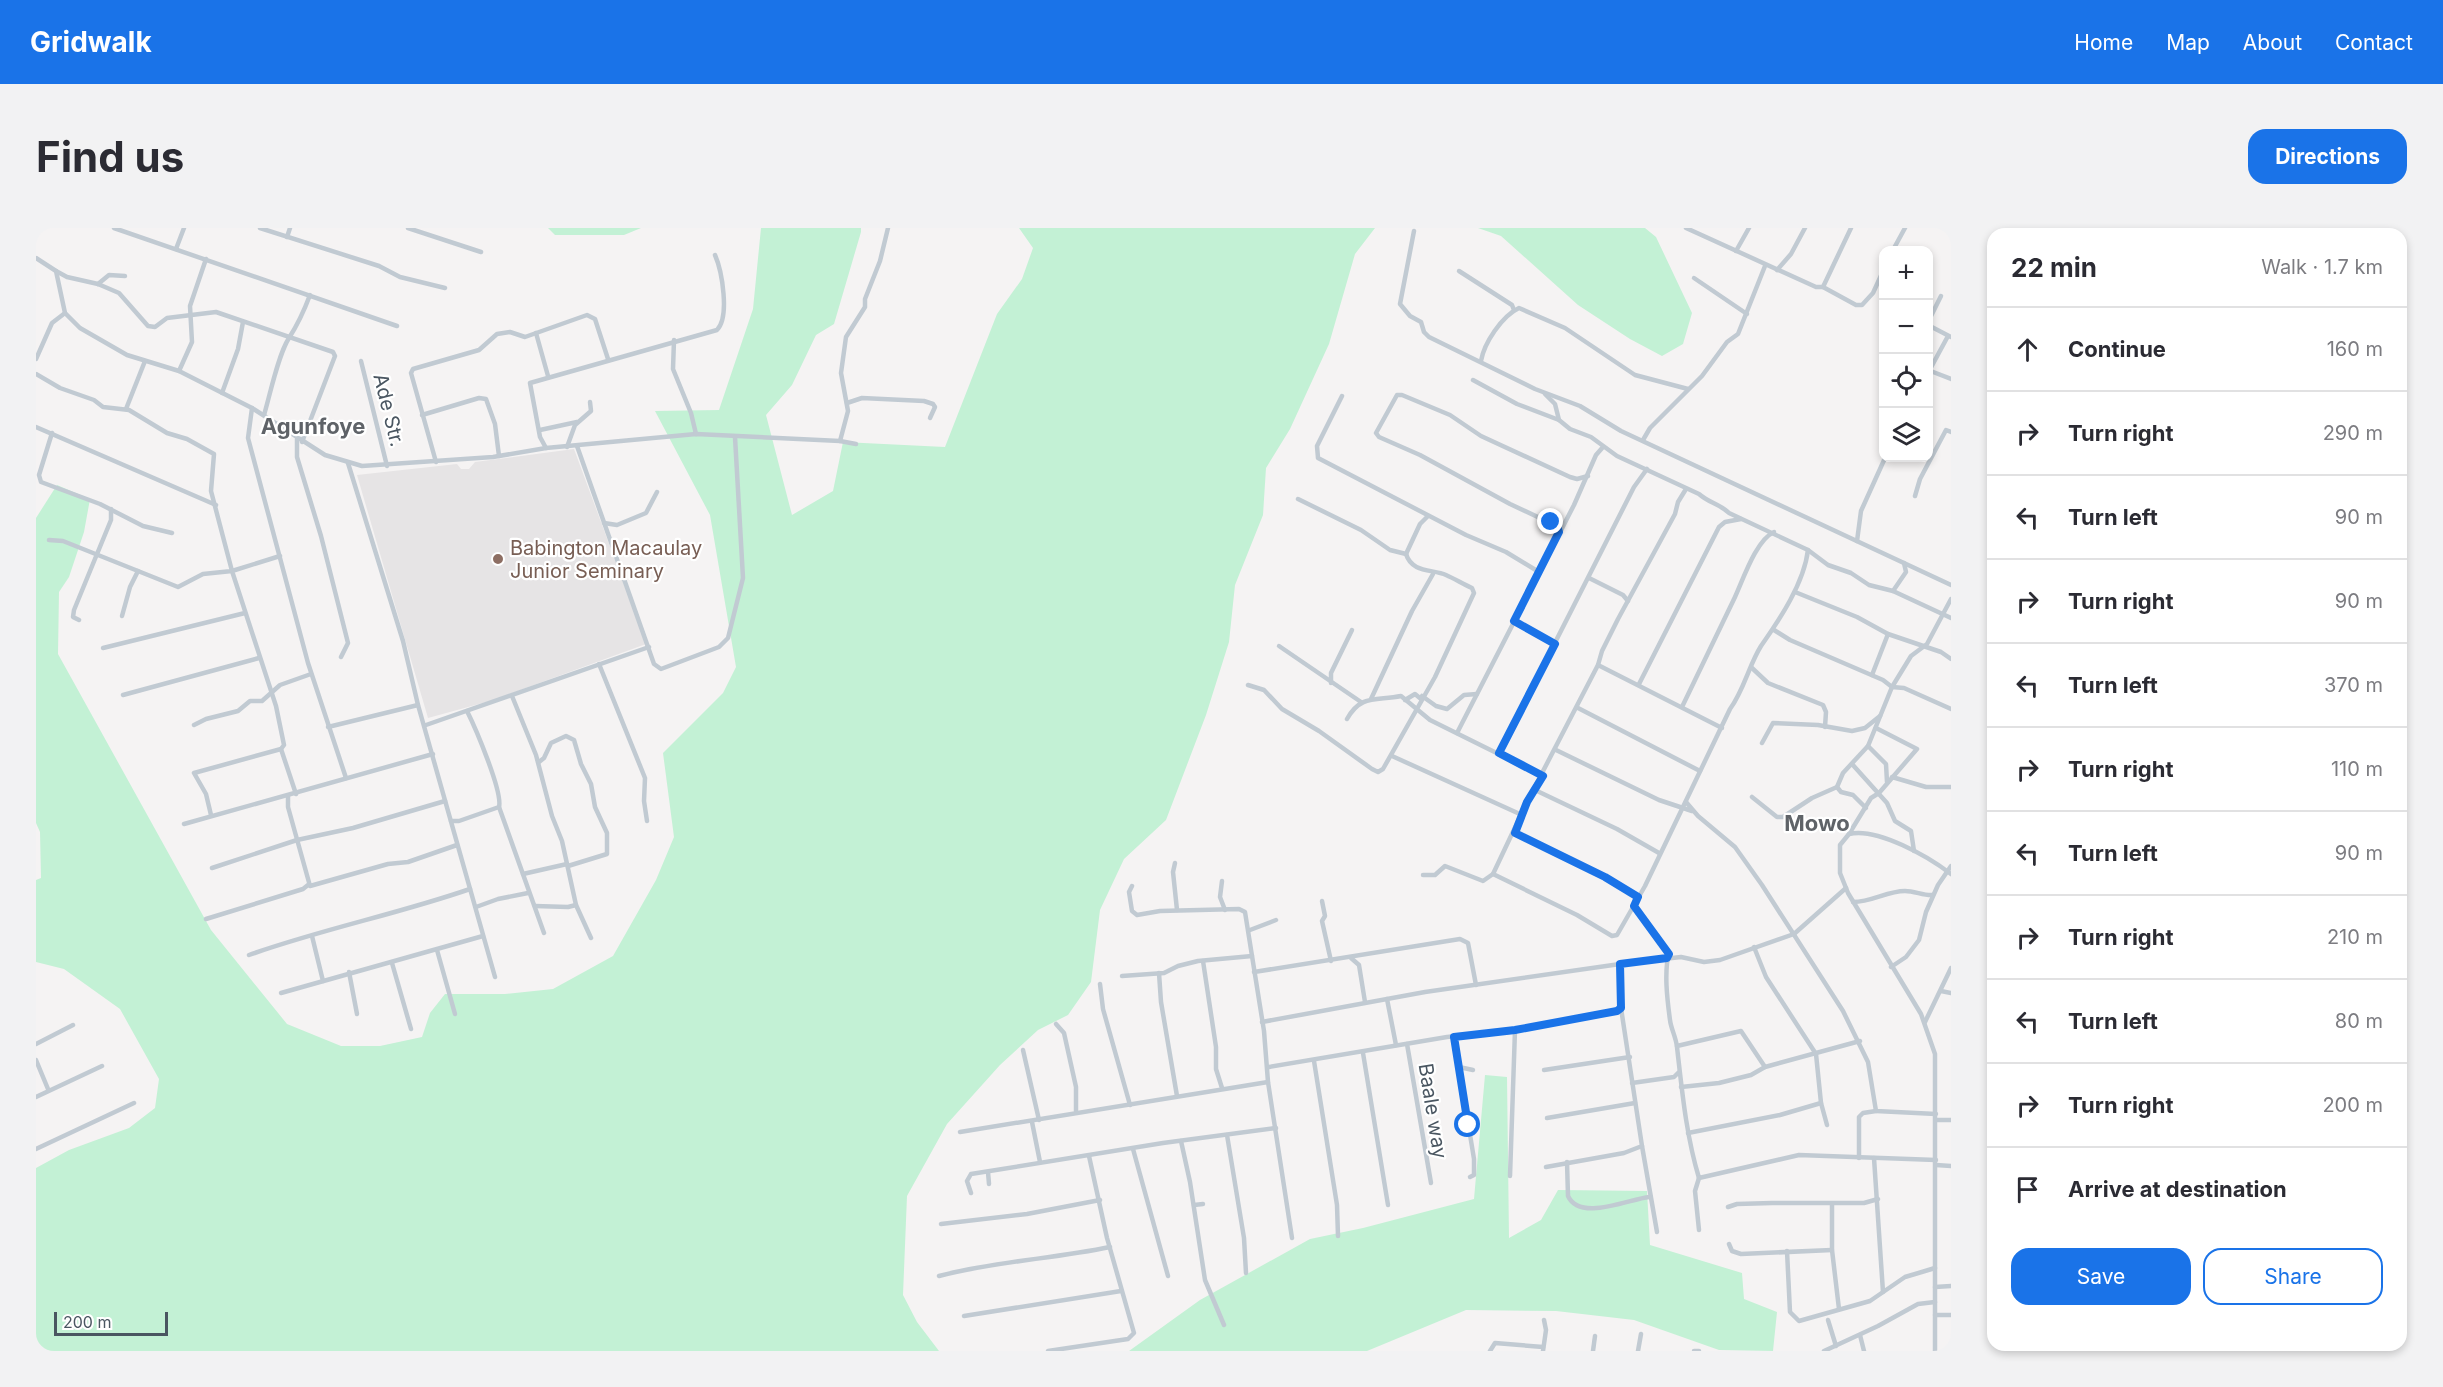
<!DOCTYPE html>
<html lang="en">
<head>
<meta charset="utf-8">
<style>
  :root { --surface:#fff; --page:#f2f2f3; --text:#2b2b33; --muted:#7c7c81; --line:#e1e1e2; --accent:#1a73e8 }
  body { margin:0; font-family:Inter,sans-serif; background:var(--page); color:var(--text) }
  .controls { position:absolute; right:18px; top:18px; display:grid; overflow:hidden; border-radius:12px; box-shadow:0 3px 9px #0003 }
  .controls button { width:54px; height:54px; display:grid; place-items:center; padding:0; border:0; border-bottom:2px solid var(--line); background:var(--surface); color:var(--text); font:30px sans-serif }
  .scale { position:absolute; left:18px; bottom:15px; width:114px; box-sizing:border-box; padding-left:6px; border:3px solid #4a5661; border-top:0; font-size:16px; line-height:21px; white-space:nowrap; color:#4a5661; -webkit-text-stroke:4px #fff; paint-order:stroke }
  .stop { position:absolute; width:18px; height:18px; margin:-14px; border:4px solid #1a73e8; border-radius:50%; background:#fff }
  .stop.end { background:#1a73e8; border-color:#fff; box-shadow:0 2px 6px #0008 }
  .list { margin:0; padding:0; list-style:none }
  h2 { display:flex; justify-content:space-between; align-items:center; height:78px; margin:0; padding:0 24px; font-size:26px }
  h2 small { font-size:20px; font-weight:400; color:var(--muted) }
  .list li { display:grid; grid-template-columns:39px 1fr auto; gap:18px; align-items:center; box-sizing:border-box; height:84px; padding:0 24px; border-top:2px solid var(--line) }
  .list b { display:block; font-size:22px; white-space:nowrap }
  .list em { font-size:20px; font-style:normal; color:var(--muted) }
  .actions { display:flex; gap:12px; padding:18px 24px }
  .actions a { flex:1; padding:14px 0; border:2px solid var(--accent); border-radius:18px; text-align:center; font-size:21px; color:var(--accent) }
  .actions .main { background:var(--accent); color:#fff }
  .icon { flex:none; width:33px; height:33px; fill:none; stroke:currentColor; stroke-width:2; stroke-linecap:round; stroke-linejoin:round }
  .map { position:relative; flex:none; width:1915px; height:1123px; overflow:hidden; border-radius:18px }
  header { display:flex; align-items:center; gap:36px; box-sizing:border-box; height:84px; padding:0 30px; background:var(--accent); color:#fff }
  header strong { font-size:28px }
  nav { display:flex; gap:33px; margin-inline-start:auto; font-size:21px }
  .intro { display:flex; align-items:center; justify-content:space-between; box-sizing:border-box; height:144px; padding:0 36px }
  h1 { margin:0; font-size:42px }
  .button { padding:15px 27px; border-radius:18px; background:var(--accent); color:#fff; font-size:21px; font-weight:700 }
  main { display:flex; gap:36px; padding:0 36px }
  aside { flex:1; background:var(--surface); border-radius:18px; box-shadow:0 3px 9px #0003 }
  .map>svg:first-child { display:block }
  .education { fill:#e6e4e5 }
  .green { fill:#c3f1d5 }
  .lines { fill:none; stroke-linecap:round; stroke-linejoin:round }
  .minor { stroke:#c1cad2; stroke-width:4.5 }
  .route { stroke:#1a73e8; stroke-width:8 }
  .education-dot { fill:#8d6e63; stroke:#fff; stroke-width:2 }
  .labels { text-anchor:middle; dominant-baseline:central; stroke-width:4.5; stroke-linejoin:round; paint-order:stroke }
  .street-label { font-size:20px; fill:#4a5661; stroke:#fff }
  .education-label { font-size:20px; fill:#785e54; stroke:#fff; text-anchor:start }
  .quarter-label { font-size:22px; font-weight:bold; fill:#5f6368; stroke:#fff }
</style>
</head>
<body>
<header>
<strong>Gridwalk</strong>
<nav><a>Home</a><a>Map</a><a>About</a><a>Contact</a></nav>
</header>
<div class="intro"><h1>Find us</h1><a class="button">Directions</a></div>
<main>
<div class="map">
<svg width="1915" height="1123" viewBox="0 0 1915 1123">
  <rect width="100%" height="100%" fill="#f5f3f3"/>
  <!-- education -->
  <path class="education" d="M538,221L610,416L454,473L392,490L321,247L421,236L425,241H433L439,234Z"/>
  <!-- green -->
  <g class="green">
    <path d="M512,0H605L588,7H519Z"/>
    <path d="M725,0H825V4L798,96L780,107L756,157L730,187L756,287L797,263L807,214L909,219L961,86L986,51L997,20L983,0H1339L1319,26L1293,116L1254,201L1230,240L1227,287L1199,357L1193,414L1170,487L1130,592L1088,631L1064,682L1055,754L1032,787L1002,802L964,837L911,896L871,968L867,1067L881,1094L903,1123H0V940L33,922L93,900L119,880L123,851L84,781L28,741L0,734V652L5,650L4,604L0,595V290L21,257L54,271L48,304L33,349L23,364L22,426L175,702L251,796L305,818H344L386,809L394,785L409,766H469L517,761L577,728L620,652L638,609L627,525L687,465L700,439L674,287L619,183L683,182L717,81Z"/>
    <path d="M1442,0H1609L1620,9L1656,85L1647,116L1626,128L1594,111L1542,77L1465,8Z"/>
    <path d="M1449,847L1471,849L1473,1010L1505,992L1522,962L1611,963L1614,1017L1706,1045L1708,1071L1741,1084L1737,1123L1683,1122L1598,1092L1520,1083L1430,1082L1331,1123H1093L1164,1072L1274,1011L1327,1000L1438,971Z"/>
  </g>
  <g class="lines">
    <!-- minor -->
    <g class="minor">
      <path d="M78,0L361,98"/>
      <path d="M224,0L343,38L364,49L409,60"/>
      <path d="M372,0L445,24"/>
      <path d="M1650,0L1780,59H1787L1820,77H1826L1837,65L1848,41"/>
      <path d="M1378,3L1364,76L1374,88L1385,94L1388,104L1393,109L1499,161L1544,178L1585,203L1915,357"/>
      <path d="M251,9L254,0"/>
      <path d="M140,21L148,0"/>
      <path d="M1857,22L1869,0"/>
      <path d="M1700,23L1713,0"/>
      <path d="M0,30L20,43L29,85L44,100L91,127L143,143L216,180L289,227L326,238L457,229L510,220L660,206L804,213L820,216"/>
      <path d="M1741,42L1755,26L1769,0"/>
      <path d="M20,43L31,49L62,56L83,65L112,98L119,99L131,90L180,84L297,124L299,128L266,214"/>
      <path d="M1423,43L1476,77L1478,82"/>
      <path d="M1658,50L1711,86"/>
      <path d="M62,56L73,47L89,48"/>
      <path d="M1787,59L1815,0"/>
      <path d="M1892,94L1905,68"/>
      <path d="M1892,97L1915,109"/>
      <path d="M500,105L512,148"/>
      <path d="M638,112L637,141L655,185L660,206"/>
      <path d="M0,131L16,95L29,85"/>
      <path d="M325,133L351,238"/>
      <path d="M1445,133C1448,115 1466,88 1483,80L1529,100L1599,147L1652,161"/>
      <path d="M1892,142L1915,151"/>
      <path d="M143,143L156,114L154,78L170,31"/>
      <path d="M1892,145L1912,108"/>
      <path d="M0,146L24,160L58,172L67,179L93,182L131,205L151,211L178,226L175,263L196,343L167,346L142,359L27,313L13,312"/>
      <path d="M1437,152L1481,176L1523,192L1534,201L1555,209L1581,228L1663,266C1673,275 1684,276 1693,285L1772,322L1792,337L1815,345L1833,357L1857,363L1915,390"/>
      <path d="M186,165L202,121L207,94"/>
      <path d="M1509,166L1519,176L1523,192"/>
      <path d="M1306,168L1281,218L1282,230L1430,307L1470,324L1503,344"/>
      <path d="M811,175L826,170L888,173L897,176L899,179L894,190"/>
      <path d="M216,180L212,210L272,435L310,550"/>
      <path d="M90,181L109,133"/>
      <path d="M228,187C234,167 242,127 253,110C262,96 268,83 274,67"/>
      <path d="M386,187L443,170L450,171L459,196L463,228"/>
      <path d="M0,199L180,277"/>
      <path d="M504,202L541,194"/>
      <path d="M16,205L3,247L5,254L64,276L107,298L136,305"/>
      <path d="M261,211V229L285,308L312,415L305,429"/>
      <path d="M1607,212L1614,200L1666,148L1691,114L1702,106L1729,38"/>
      <path d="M804,213L812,183L805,145L810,109L829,79V71L844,33L852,0"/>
      <path d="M541,218L618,436L625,441L683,419L692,410L707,350L699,209"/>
      <path d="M531,219L539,197L555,183L554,174"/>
      <path d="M510,220L504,209L494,155L681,102C694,89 686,43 679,27"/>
      <path d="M400,234L375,145L377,141L443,122L461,106L474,104L489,109L551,87L559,91L572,131"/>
      <path d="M312,235L367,413L382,477L459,749"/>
      <path d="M1879,268L1884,251L1910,202L1915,204"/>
      <path d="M1262,271L1325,302L1354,322L1370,326"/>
      <path d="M568,295L581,297L610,285L621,264"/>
      <path d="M1527,298H1521L1474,276L1384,227L1343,209L1340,205L1361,167H1366L1414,187L1445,208L1534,249L1541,251L1552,248"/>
      <path d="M1821,313L1825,283L1849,230"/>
      <path d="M1370,326L1384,296L1392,288"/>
      <path d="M244,328L196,343L240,478L248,517L245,521L260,566"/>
      <path d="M1553,350L1587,367L1592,373"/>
      <path d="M1857,363L1870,344L1868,335"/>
      <path d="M1759,364L1821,389L1852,406L1905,424L1915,431"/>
      <path d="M86,388L94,359L102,343"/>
      <path d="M43,392L37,389L38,382L75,292V281"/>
      <path d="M1478,393L1519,416"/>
      <path d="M1738,402L1754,412L1847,452L1856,459L1868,460L1915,481"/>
      <path d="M1243,418L1325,474"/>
      <path d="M67,420L209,385"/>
      <path d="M563,436L609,550L608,573L611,593"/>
      <path d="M1562,437L1686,500"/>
      <path d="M1716,440L1732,455L1787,477L1790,484L1789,499"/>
      <path d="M1836,447L1852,406"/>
      <path d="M1295,455V445L1316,402"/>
      <path d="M1603,456L1683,299L1689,294L1705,291"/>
      <path d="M1212,457L1228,462L1246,481L1283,503L1336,541L1342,544L1347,541L1399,449L1438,365L1436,360C1427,356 1419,351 1410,347C1396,341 1376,345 1370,326"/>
      <path d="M87,467L223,430"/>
      <path d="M476,468L500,527L516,588L526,613L540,677L555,710"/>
      <path d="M1386,468L1400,478L1411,481L1428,467L1441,466"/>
      <path d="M1335,471L1376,383L1397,346"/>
      <path d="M1369,472L1379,466L1385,471"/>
      <path d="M1646,479L1699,369C1707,352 1720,312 1738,304"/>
      <path d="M1542,480L1664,543"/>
      <path d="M431,483C439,499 467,564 463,579L508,705"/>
      <path d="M1311,491C1325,466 1340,473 1365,468L1394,492L1507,548"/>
      <path d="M158,497L170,491L202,483L214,473H226L244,457L275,446"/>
      <path d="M390,497L613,419"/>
      <path d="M292,499L382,477"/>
      <path d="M1421,505L1538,277L1560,227L1567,219"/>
      <path d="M1726,515L1737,495L1782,497L1816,503L1829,500L1844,488"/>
      <path d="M1832,518L1850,536L1851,554"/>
      <path d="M1520,522L1623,572L1656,583"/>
      <path d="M1463,525L1598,259L1611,241"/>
      <path d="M1356,528L1486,587"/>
      <path d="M503,534L508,530L515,515L530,508L538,512L545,536L555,556L559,579L571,605V626L532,638"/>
      <path d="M1816,536L1851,575L1859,593L1875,603L1878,623"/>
      <path d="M1856,549L1890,559H1915"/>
      <path d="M1801,559L1805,564L1817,567L1830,580"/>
      <path d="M1499,562L1581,601L1623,625"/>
      <path d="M252,568V579L274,658L352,636L372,634L421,617"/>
      <path d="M1716,569L1741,589H1747L1776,570L1801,559L1807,545L1832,518L1856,459L1875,428L1891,416L1915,371"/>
      <path d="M1650,574L1662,588L1699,619L1726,657L1807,783L1832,834L1840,883L1900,886"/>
      <path d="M175,587L170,566L158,545L245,521"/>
      <path d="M415,593H423L463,579"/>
      <path d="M148,596L397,526"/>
      <path d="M1479,605L1569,649L1602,669"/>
      <path d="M1813,606L1835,570L1843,565L1881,521L1840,500"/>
      <path d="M1139,635L1137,644L1141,682"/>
      <path d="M176,640L261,612L317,600L409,573"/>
      <path d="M487,646L531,636"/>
      <path d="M1457,646L1541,687L1576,708L1581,707L1609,658L1694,481C1708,462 1713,437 1725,418C1744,391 1768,355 1772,322"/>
      <path d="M1387,647H1399L1409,638L1447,653L1457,646L1491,574L1562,437L1566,423L1582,391L1639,286L1642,274L1650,261"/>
      <path d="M1186,653L1184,669L1189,682"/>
      <path d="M1096,658L1093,664L1096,683L1101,687L1124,683L1203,681L1209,684L1228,803L1232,854L1256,1010"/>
      <path d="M1286,673L1289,688L1286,693L1295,733"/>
      <path d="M1817,674C1836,674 1851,663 1869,663C1879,663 1888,668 1897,667"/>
      <path d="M499,678L532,679L540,677"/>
      <path d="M1598,678L1633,724C1628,744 1631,770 1634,792C1635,801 1640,809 1641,819C1646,862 1650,907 1663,950L1763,927L1900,932"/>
      <path d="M440,679L462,671L492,665"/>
      <path d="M170,691L267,661L272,657"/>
      <path d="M1214,702L1240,692"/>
      <path d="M276,708L287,753"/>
      <path d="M1718,719L1730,749L1780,826L1785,875L1791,897"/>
      <path d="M401,722L419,786"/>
      <path d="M213,727C286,701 362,686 434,661"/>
      <path d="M1315,730L1323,737L1329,774"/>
      <path d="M1167,733L1180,819V841L1186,860"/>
      <path d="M356,735L375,801"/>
      <path d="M1855,739L1870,729L1883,712L1890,684L1902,657L1915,638"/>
      <path d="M313,744L321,786"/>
      <path d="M1218,744L1424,711L1432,715L1440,757"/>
      <path d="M1123,745L1125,774L1141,868"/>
      <path d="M1086,748L1128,745L1142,738L1162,733L1216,728"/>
      <path d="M1064,756L1067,781L1094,877"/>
      <path d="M1905,763L1915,765"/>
      <path d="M245,765L447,708"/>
      <path d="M1351,771L1360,817"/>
      <path d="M1226,794L1389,764L1584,736L1645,729L1668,734L1684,732L1758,706L1810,660"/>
      <path d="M1889,794L1915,740"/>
      <path d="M1020,796L1028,805L1040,859V883"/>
      <path d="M1418,809L1438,931V947L1434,949"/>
      <path d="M0,816L37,797"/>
      <path d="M1371,816L1395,955"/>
      <path d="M1641,818L1705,803L1729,839"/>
      <path d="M987,822L1003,892"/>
      <path d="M1327,825L1352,977"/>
      <path d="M0,832L12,861"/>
      <path d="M1278,833L1301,977L1302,1008"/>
      <path d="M1233,839L1411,809L1479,802L1581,783L1585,780"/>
      <path d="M1423,839L1437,842"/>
      <path d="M1508,842L1594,829"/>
      <path d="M1596,855L1638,849L1642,845"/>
      <path d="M1645,859L1683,855L1715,847L1729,839L1824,813"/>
      <path d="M0,869L66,838"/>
      <path d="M1511,890L1599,875"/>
      <path d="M1900,892H1915"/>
      <path d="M996,894L1004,934"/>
      <path d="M924,904L1232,854"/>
      <path d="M1652,905L1744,887L1785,875"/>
      <path d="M1191,907L1208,1010L1210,1045"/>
      <path d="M1145,913L1154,954L1169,1052L1188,1097"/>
      <path d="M1606,918L1621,1004"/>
      <path d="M0,921L98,875"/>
      <path d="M1097,921L1132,1048"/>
      <path d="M1823,930V889L1827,885L1840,883"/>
      <path d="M1838,930L1847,1064"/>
      <path d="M1531,934L1532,968C1544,994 1593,971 1613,969"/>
      <path d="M1900,937L1915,938"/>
      <path d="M1510,939L1588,925L1606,918L1585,780L1584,736"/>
      <path d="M952,944L953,956"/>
      <path d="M1474,948L1479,802"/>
      <path d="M1663,950L1659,963L1663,1002"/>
      <path d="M935,965L931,953L935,946L1127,915L1240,900"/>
      <path d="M1158,977L1167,976"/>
      <path d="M1796,977V1022L1803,1081"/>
      <path d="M1692,979L1701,976L1736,975H1828L1842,971"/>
      <path d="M905,996L991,986L1064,972"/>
      <path d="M1693,1016L1696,1023L1705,1026L1796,1022"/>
      <path d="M1751,1023L1754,1084L1763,1093L1834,1073L1869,1049L1899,1040"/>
      <path d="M903,1048C960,1033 1017,1031 1074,1019"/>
      <path d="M1899,1059L1915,1058"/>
      <path d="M1899,1087H1915"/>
      <path d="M928,1088L1085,1063"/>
      <path d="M1792,1092L1800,1118"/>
      <path d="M1824,1107L1828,1123"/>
      <path d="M1012,1123L1092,1111L1098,1105L1071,1010L1053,928"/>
      <path d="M1454,1123L1459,1115L1507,1119"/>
      <path d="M1507,1123L1510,1102L1508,1092"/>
      <path d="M1557,1123L1559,1108"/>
      <path d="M1602,1123L1605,1106"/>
      <path d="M1658,1123H1663"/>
      <path d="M1788,1123L1842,1098L1882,1076L1899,1074"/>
      <path d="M1899,1123V826L1885,786L1812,665L1804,645V617L1813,606C1841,599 1893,629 1915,646"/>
    </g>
  </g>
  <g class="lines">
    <!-- route -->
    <path class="route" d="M1432,897L1418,809L1479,802L1581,783L1585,780L1584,736L1631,730L1633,726L1598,678L1602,669L1569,649L1479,605L1491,574L1507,548L1463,525L1519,416L1478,393L1523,304L1521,298L1515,294"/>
  </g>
  <!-- markers -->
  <circle class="education-dot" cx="462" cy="331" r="6"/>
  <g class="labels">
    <!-- street labels -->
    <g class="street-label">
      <text transform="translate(353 182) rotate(76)">Ade Str.</text>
      <text transform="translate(1397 883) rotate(81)">Baale way</text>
    </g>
    <!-- education labels -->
    <g class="education-label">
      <text x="474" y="320">Babington Macaulay<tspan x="474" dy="23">Junior Seminary</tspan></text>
    </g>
    <!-- quarter labels -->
    <g class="quarter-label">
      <text x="277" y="198">Agunfoye</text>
      <text x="1781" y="595">Mowo</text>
    </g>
  </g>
</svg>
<div class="controls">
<button>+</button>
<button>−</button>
<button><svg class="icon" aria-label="locate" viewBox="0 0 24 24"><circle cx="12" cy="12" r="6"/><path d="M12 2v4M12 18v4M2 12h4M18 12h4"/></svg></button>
<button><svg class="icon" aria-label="layers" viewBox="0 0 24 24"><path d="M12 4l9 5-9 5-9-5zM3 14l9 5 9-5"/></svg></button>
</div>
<div class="scale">200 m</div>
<div class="stop" style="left:1432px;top:897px"></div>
<div class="stop end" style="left:1515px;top:294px"></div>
</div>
<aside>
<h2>22 min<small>Walk · 1.7 km</small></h2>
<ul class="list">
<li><svg class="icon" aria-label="ahead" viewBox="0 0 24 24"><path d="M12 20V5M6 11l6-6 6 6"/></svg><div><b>Continue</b></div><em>160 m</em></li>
<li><svg class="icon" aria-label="right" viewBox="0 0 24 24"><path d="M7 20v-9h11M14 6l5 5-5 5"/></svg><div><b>Turn right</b></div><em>290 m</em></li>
<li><svg class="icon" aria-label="left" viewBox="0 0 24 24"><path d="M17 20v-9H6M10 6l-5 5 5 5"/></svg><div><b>Turn left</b></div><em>90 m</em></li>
<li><svg class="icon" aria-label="right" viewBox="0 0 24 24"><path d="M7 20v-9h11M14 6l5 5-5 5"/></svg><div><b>Turn right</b></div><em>90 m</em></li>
<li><svg class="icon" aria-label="left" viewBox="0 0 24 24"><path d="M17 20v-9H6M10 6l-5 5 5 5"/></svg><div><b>Turn left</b></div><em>370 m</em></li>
<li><svg class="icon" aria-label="right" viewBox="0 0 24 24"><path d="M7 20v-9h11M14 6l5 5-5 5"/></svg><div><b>Turn right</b></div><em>110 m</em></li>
<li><svg class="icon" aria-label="left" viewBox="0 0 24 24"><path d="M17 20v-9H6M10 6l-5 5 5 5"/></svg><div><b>Turn left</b></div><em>90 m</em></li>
<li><svg class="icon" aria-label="right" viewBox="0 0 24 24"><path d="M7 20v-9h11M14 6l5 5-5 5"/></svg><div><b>Turn right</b></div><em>210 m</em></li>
<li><svg class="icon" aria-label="left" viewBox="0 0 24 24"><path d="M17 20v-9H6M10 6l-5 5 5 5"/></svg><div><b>Turn left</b></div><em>80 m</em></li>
<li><svg class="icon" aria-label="right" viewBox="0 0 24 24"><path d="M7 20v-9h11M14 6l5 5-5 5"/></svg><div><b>Turn right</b></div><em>200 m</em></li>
<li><svg class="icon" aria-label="arrive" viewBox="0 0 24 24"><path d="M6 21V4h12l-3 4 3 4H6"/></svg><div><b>Arrive at destination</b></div></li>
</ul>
<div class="actions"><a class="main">Save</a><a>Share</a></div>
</aside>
</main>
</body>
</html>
